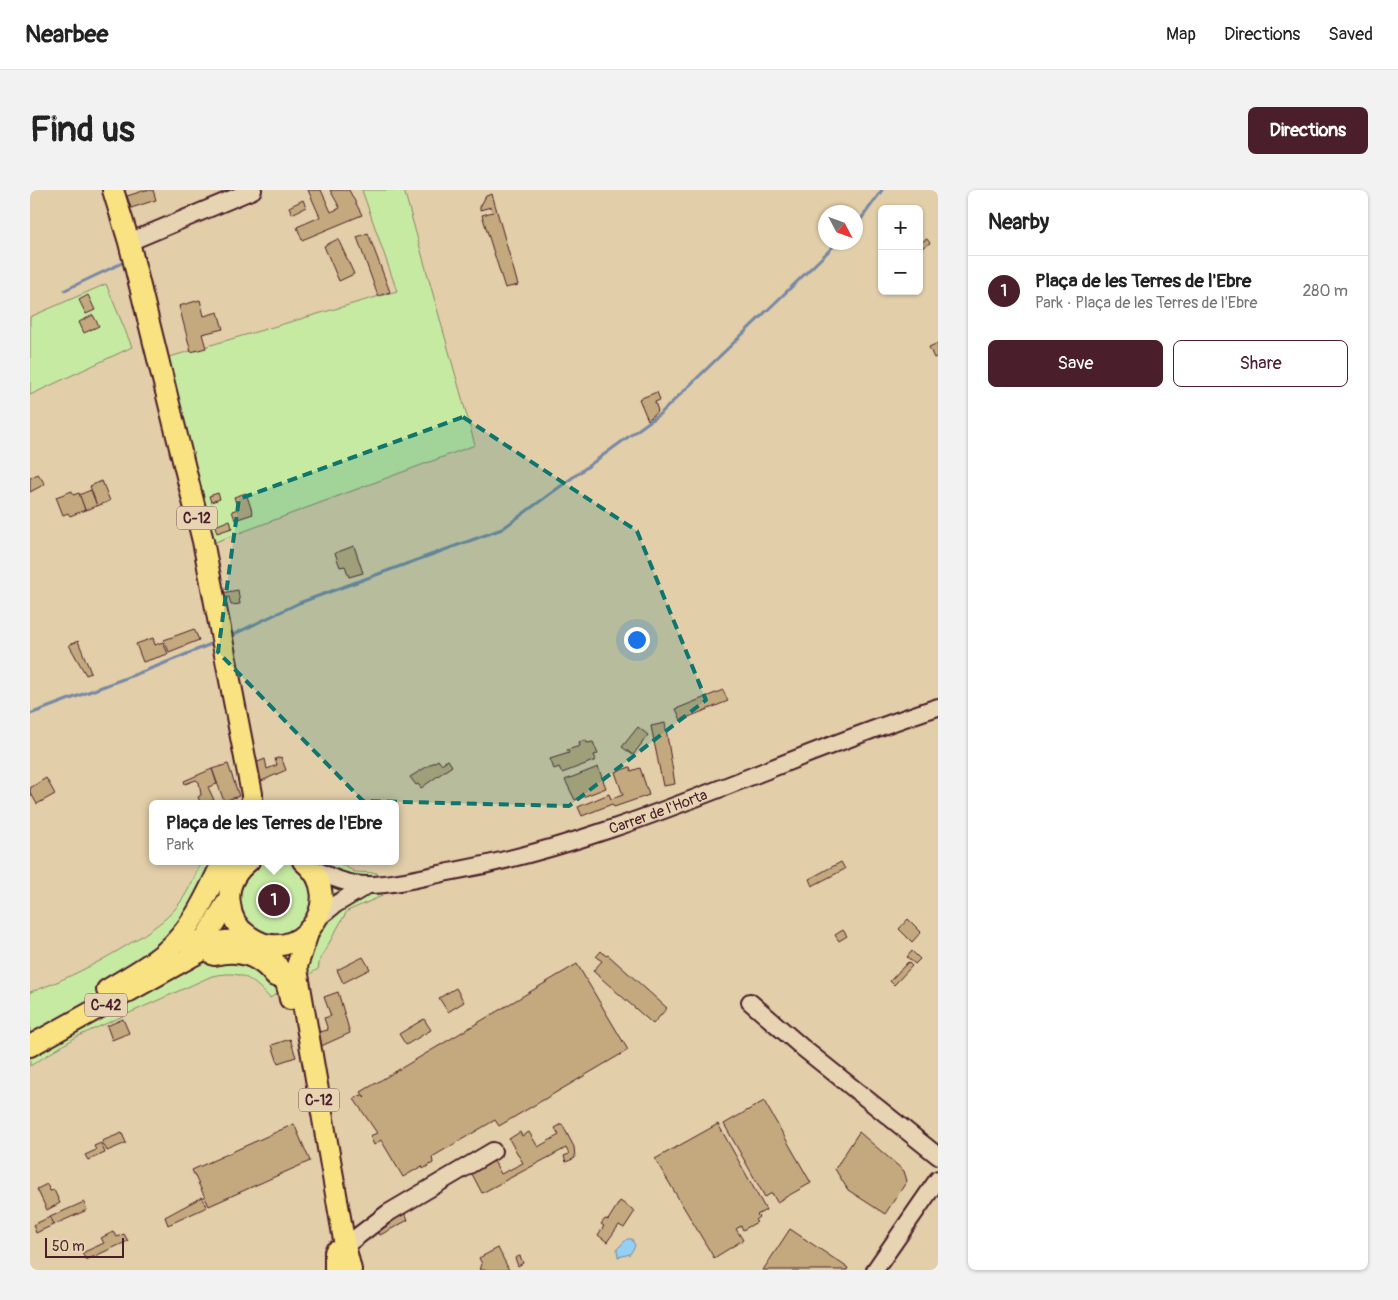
<!DOCTYPE html>
<html lang="en">
<head>
<meta charset="utf-8">
<style>
  :root { --surface:#fff; --page:#f2f2f2; --text:#222; --muted:#767676; --line:#e0e0e0; --accent:#4a1f2b }
  body { margin:0; font-family:Pangolin,sans-serif; background:var(--page); color:var(--text) }
  .controls { position:absolute; right:15px; top:15px; display:grid; overflow:hidden; border-radius:8px; box-shadow:0 1px 4px #0004 }
  .controls button { width:45px; height:45px; display:grid; place-items:center; padding:0; border:0; border-bottom:1px solid var(--line); background:var(--surface); color:var(--text); font:25px sans-serif }
  .compass { position:absolute; left:788px; top:15px; width:45px; height:45px; border-radius:50%; background:var(--surface); box-shadow:0 1px 4px #0004; rotate:131deg }
  .scale { position:absolute; left:15px; bottom:12px; width:79px; box-sizing:border-box; padding-left:5px; border:2px solid #4a1f2b; border-top:0; font-size:14px; line-height:18px; white-space:nowrap; color:#4a1f2b; -webkit-text-stroke:4px #e7d4b2; paint-order:stroke }
  .you { position:absolute; left:606px; top:449px; width:18px; height:18px; margin:-12px; border:4px solid #fff; border-radius:50%; background:#1a73e8; box-shadow:0 0 0 8px #1a73e833 }
  .badge { display:grid; place-items:center; width:32px; height:32px; border-radius:50%; background:var(--accent); color:#fff; font-size:16px; font-weight:700 }
  .pin { position:absolute; translate:-50% -50%; border:2px solid #fff; box-shadow:0 1px 5px #0006 }
  .popup { position:absolute; left:119px; top:610px; width:250px; height:65px; box-sizing:border-box; display:grid; place-content:center; border-radius:8px; background:var(--surface); filter:drop-shadow(0 1px 4px #0005); font-size:16px; white-space:nowrap; color:var(--muted) }
  .popup b { font-size:19px; color:var(--text) }
  .popup::after { content:''; position:absolute; left:50%; top:100%; margin-left:-10px; border:10px solid transparent; border-top-color:var(--surface) }
  .list { margin:0; padding:0; list-style:none }
  h2 { display:flex; justify-content:space-between; align-items:center; height:65px; margin:0; padding:0 20px; font-size:21px }
  h2 small { font-size:16px; font-weight:400; color:var(--muted) }
  .list li { display:grid; grid-template-columns:32px 1fr auto; gap:15px; align-items:center; box-sizing:border-box; height:70px; padding:0 20px; border-top:1px solid var(--line) }
  .list b { display:block; font-size:19px; white-space:nowrap }
  .list p { margin:0; font-size:16px; white-space:nowrap; color:var(--muted) }
  .list em { font-size:16px; font-style:normal; color:var(--muted) }
  .actions { display:flex; gap:10px; padding:15px 20px }
  .actions a { flex:1; padding:11px 0; border:1px solid var(--accent); border-radius:8px; text-align:center; font-size:18px; color:var(--accent) }
  .actions .main { background:var(--accent); color:#fff }
  .map { position:relative; flex:none; width:908px; height:1080px; overflow:hidden; border-radius:8px }
  header { display:flex; align-items:center; gap:30px; box-sizing:border-box; height:70px; padding:0 25px; background:var(--surface); border-bottom:1px solid var(--line) }
  header strong { font-size:24px }
  nav { display:flex; gap:28px; margin-inline-start:auto; font-size:18px }
  .intro { display:flex; align-items:center; justify-content:space-between; box-sizing:border-box; height:120px; padding:0 30px }
  h1 { margin:0; font-size:35px }
  .button { padding:12px 22px; border-radius:8px; background:var(--accent); color:#fff; font-size:18px; font-weight:700 }
  main { display:flex; gap:30px; padding:0 30px }
  aside { flex:1; background:var(--surface); border-radius:8px; box-shadow:0 1px 4px #0004 }
  .map>svg:first-child { display:block }
  .green { fill:#c7eaa3; stroke:#888467 }
  .water { fill:#94d0f4; stroke:#7689a4 }
  .lines { fill:none; stroke-linecap:round; stroke-linejoin:round }
  .stream { stroke:#7689a4; stroke-width:3 }
  .building { fill:#c4a97e; stroke:#4a1f2b }
  .minor-casing { stroke:#4a1f2b; stroke-width:20 }
  .major-casing { stroke:#4a1f2b; stroke-width:24 }
  .minor { stroke:#e7d4b2; stroke-width:16 }
  .major { stroke:#f8e281; stroke-width:20 }
  .marked { fill:#0f766e; fill-opacity:0.2; stroke:#0f766e; stroke-width:4; stroke-dasharray:10 6; stroke-linejoin:round }
  .labels { text-anchor:middle; dominant-baseline:central; stroke-width:5; stroke-linejoin:round; paint-order:stroke }
  .shield { fill:#e7d4b2; stroke:#795554; stroke-width:1 }
  .shield-label { font-size:14px; font-weight:bold; fill:#4a1f2b }
  .street-label { font-size:15px; fill:#4a1f2b; stroke:#e7d4b2 }
</style>
</head>
<body>
<header>
<strong>Nearbee</strong>
<nav><a>Map</a><a>Directions</a><a>Saved</a></nav>
</header>
<div class="intro"><h1>Find us</h1><a class="button">Directions</a></div>
<main>
<div class="map">
<svg width="908" height="1080" viewBox="0 0 908 1080">
  <rect width="100%" height="100%" fill="#e2cea9"/>
  <filter id="ink" filterUnits="userSpaceOnUse"><feTurbulence type="fractalNoise" baseFrequency=".02" numOctaves="2"/><feDisplacementMap in="SourceGraphic" scale="10" xChannelSelector="R" yChannelSelector="G"/><feConvolveMatrix kernelMatrix="1 2 1 2 8 2 1 2 1" color-interpolation-filters="sRGB"/></filter>
  <g filter="url(#ink)">
    <!-- green -->
    <g class="green">
      <path d="M332,0H374L445,255L180,354L136,168L367,101Z"/>
      <path d="M76,94L102,157L0,205V127Z"/>
      <path d="M171,671H305L325,682L347,683L352,706L317,721L290,769L288,779L240,808C220,787 211,780 182,786L46,847L0,876V802C37,791 105,754 135,729C153,714 163,692 171,671Z"/>
    </g>
    <!-- water -->
    <path class="water" d="M597,1049H602L605,1056L600,1064L588,1067L587,1059Z"/>
    <g class="lines">
      <!-- stream -->
      <g class="stream">
        <path d="M826,36L852,0"/>
        <path d="M35,100L92,73"/>
        <path d="M198,447L269,413L472,339L631,223L808,52"/>
        <path d="M0,524L125,477L186,452"/>
      </g>
    </g>
    <!-- building -->
    <g class="building">
      <path d="M116,0H123L126,10L101,18L97,6Z"/>
      <path d="M278,0H291L301,22L310,18L300,0H319L332,25L272,50L267,37L290,27Z"/>
      <path d="M462,4L488,95L475,98L452,25L463,22L461,17L450,20V17L456,6Z"/>
      <path d="M273,10L276,17L262,24L259,17Z"/>
      <path d="M338,43L360,102L348,106L327,47Z"/>
      <path d="M308,49L324,84L309,91L294,56Z"/>
      <path d="M897,49L900,53L891,58L889,53Z"/>
      <path d="M58,105L65,120L56,124L49,110Z"/>
      <path d="M170,110L174,126L188,122L193,139L172,144L176,158L161,162L149,116Z"/>
      <path d="M63,125L69,136L54,143L49,132Z"/>
      <path d="M908,153V166L904,168L899,157Z"/>
      <path d="M627,202L630,210L625,212L628,221L618,230L609,209Z"/>
      <path d="M8,284L15,294L0,302V288Z"/>
      <path d="M72,291L80,311L67,316L60,296Z"/>
      <path d="M61,300L67,316L55,320L49,305Z"/>
      <path d="M42,301L43,305L49,303L55,320L40,326L38,323L33,325L26,307Z"/>
      <path d="M188,303L190,309L181,312L179,306Z"/>
      <path d="M216,303L223,324L205,330L202,321L208,319L204,307Z"/>
      <path d="M200,330L202,338L187,343L185,336Z"/>
      <path d="M324,356L333,383L319,387L315,376L310,377L305,363Z"/>
      <path d="M208,400L210,414L201,415L199,407L192,408V403Z"/>
      <path d="M164,439L169,450L139,462L134,450Z"/>
      <path d="M123,448L125,455L133,452L138,464L113,472L106,454Z"/>
      <path d="M48,451L61,483L56,485L39,455Z"/>
      <path d="M693,500L698,511L651,530L646,519Z"/>
      <path d="M635,533L645,594L633,596L621,536Z"/>
      <path d="M608,537L618,545L603,565L592,557Z"/>
      <path d="M556,550L557,553L563,552L568,564L564,565L566,570L532,583L529,577L524,579L520,569L539,563L537,560L550,556L549,552Z"/>
      <path d="M251,567L256,580L227,593L223,574L235,569L237,579L247,575L245,569Z"/>
      <path d="M408,570L411,574L418,570L422,576L391,598L388,594L386,595L380,587Z"/>
      <path d="M198,574L209,606L194,611L182,579Z"/>
      <path d="M568,577L576,598L545,610L535,590Z"/>
      <path d="M600,577L601,581L610,578L619,605L584,617L582,614L552,626L548,617L579,604L581,609L593,605L585,582Z"/>
      <path d="M182,579L187,594L178,597L184,610L171,614L168,607L171,605L169,592L166,590L155,594L154,591Z"/>
      <path d="M16,588L25,604L7,614L0,602V598Z"/>
      <path d="M811,672L815,679L782,696L779,689Z"/>
      <path d="M878,729L891,742L882,752L869,739Z"/>
      <path d="M813,740L817,746L809,751L805,745Z"/>
      <path d="M571,761L576,766L578,765L637,818L623,834L563,781L572,771L566,767Z"/>
      <path d="M882,761L890,769L885,774L877,767Z"/>
      <path d="M333,767L340,779L313,793L307,780Z"/>
      <path d="M878,772L882,776L864,795L860,791Z"/>
      <path d="M547,774L598,860L469,936L465,930L402,967L403,973L393,979L392,976L373,987L351,950L344,955L340,946L347,943L324,909L331,905L335,908L331,902Z"/>
      <path d="M426,798L434,812L418,822L409,808Z"/>
      <path d="M308,802L320,843L289,857L285,843L298,840L294,828L301,826L294,807Z"/>
      <path d="M93,829L99,843L82,850L77,836Z"/>
      <path d="M394,829L401,840L376,855L369,844Z"/>
      <path d="M260,849L266,867L248,873L242,855Z"/>
      <path d="M734,911L781,993L747,1012L742,1003L735,1007L694,934Z"/>
      <path d="M264,934L280,971L179,1016L162,980Z"/>
      <path d="M532,934L544,957L545,968L536,972L534,966L539,964L536,958L452,1003L442,984L464,971L471,984L493,973L479,949L490,942L492,946L499,942L508,957L529,945L525,938Z"/>
      <path d="M688,934L736,1020L727,1025L729,1027L725,1030L727,1032L713,1040L711,1036L706,1039L713,1050L684,1068L625,969Z"/>
      <path d="M829,942L874,981L877,991L855,1024L818,1000L805,979Z"/>
      <path d="M92,943L96,953L77,961L72,951Z"/>
      <path d="M71,953L75,963L58,970L55,965L66,960L64,956Z"/>
      <path d="M17,994L20,1001L24,1000L30,1013L17,1020L7,999Z"/>
      <path d="M172,1007L177,1017L138,1035L135,1027Z"/>
      <path d="M590,1011L605,1021L594,1038L589,1035L577,1052L568,1045L574,1036L571,1034L575,1029L578,1030Z"/>
      <path d="M54,1012L57,1020L23,1035L20,1027Z"/>
      <path d="M373,1021L378,1030L350,1045L345,1036Z"/>
      <path d="M20,1027L23,1035L6,1043L3,1035Z"/>
      <path d="M760,1039L818,1078L817,1080H733Z"/>
      <path d="M83,1042L87,1047L94,1044L98,1051L56,1070L52,1063L74,1053L71,1048Z"/>
      <path d="M468,1058L479,1080H450L452,1074L449,1068Z"/>
      <path d="M490,1066L493,1073L488,1076L485,1068Z"/>
    </g>
    <g class="lines">
      <!-- minor casing -->
      <g class="minor-casing">
        <g id="minor">
          <path d="M99,52L223,0"/>
          <path id="s1" d="M278,675C296,686 317,695 338,695C366,695 397,686 424,681C593,650 746,569 908,517"/>
          <path d="M287,729L306,714L338,695"/>
          <path d="M720,812L773,858L908,966"/>
          <path d="M315,1056L358,1023L463,961"/>
          <path d="M845,1080L908,989"/>
        </g>
      </g>
      <!-- major casing -->
      <g class="major-casing">
        <g id="major">
          <path d="M83,0L99,52L173,351L222,604V614"/>
          <path d="M219,671C205,682 197,697 200,714C201,727 208,739 219,746C267,781 321,709 273,671"/>
          <path d="M279,740L267,776L268,785L315,1056L321,1080"/>
          <path d="M231,753C245,773 256,783 260,809"/>
          <path d="M160,757L175,748L199,709"/>
          <path d="M184,765C208,759 230,766 245,786"/>
          <path d="M77,800C96,788 118,777 135,762C163,738 177,704 193,671"/>
          <path d="M0,856L184,754L195,751L222,749"/>
          <path d="M305,1062V1080"/>
        </g>
      </g>
      <!-- minor -->
      <use href="#minor" class="minor"/>
      <!-- major -->
      <use href="#major" class="major"/>
    </g>
  </g>
  <!-- marked area -->
  <path class="marked" d="M433,227L607,341L676,510L539,616L333,611L188,462L209,309Z"/>
  <g class="labels">
    <!-- shield labels -->
    <g class="shield">
      <rect x="147" y="316.5" width="40" height="23" rx="4"/>
      <rect x="55" y="803.5" width="42" height="23" rx="4"/>
      <rect x="269" y="898.5" width="40" height="23" rx="4"/>
    </g>
    <g class="shield-label">
      <text x="167" y="328">C-12</text>
      <text x="76" y="815">C-42</text>
      <text x="289" y="910">C-12</text>
    </g>
    <!-- street labels -->
    <g class="street-label">
      <text stroke="none"><textPath href="#s1" startOffset="364">Carrer de l'Horta</textPath></text>
    </g>
  </g>
</svg>
<div class="controls">
<button>+</button>
<button>−</button>
</div>
<svg class="compass" viewBox="-18 -18 36 36"><path d="M0-13l5 13h-10z" fill="#e53935"/><path d="M0 13l5-13h-10z" fill="#767676"/></svg>
<div class="scale">50 m</div>
<div class="you"></div>
<div class="pin badge" style="left:244px;top:710px">1</div>
<div class="popup"><b>Plaça de les Terres de l'Ebre</b>Park</div>
</div>
<aside>
<h2>Nearby<small></small></h2>
<ul class="list">
<li><span class="badge">1</span><div><b>Plaça de les Terres de l'Ebre</b><p>Park · Plaça de les Terres de l'Ebre</p></div><em>280 m</em></li>
</ul>
<div class="actions"><a class="main">Save</a><a>Share</a></div>
</aside>
</main>
</body>
</html>
